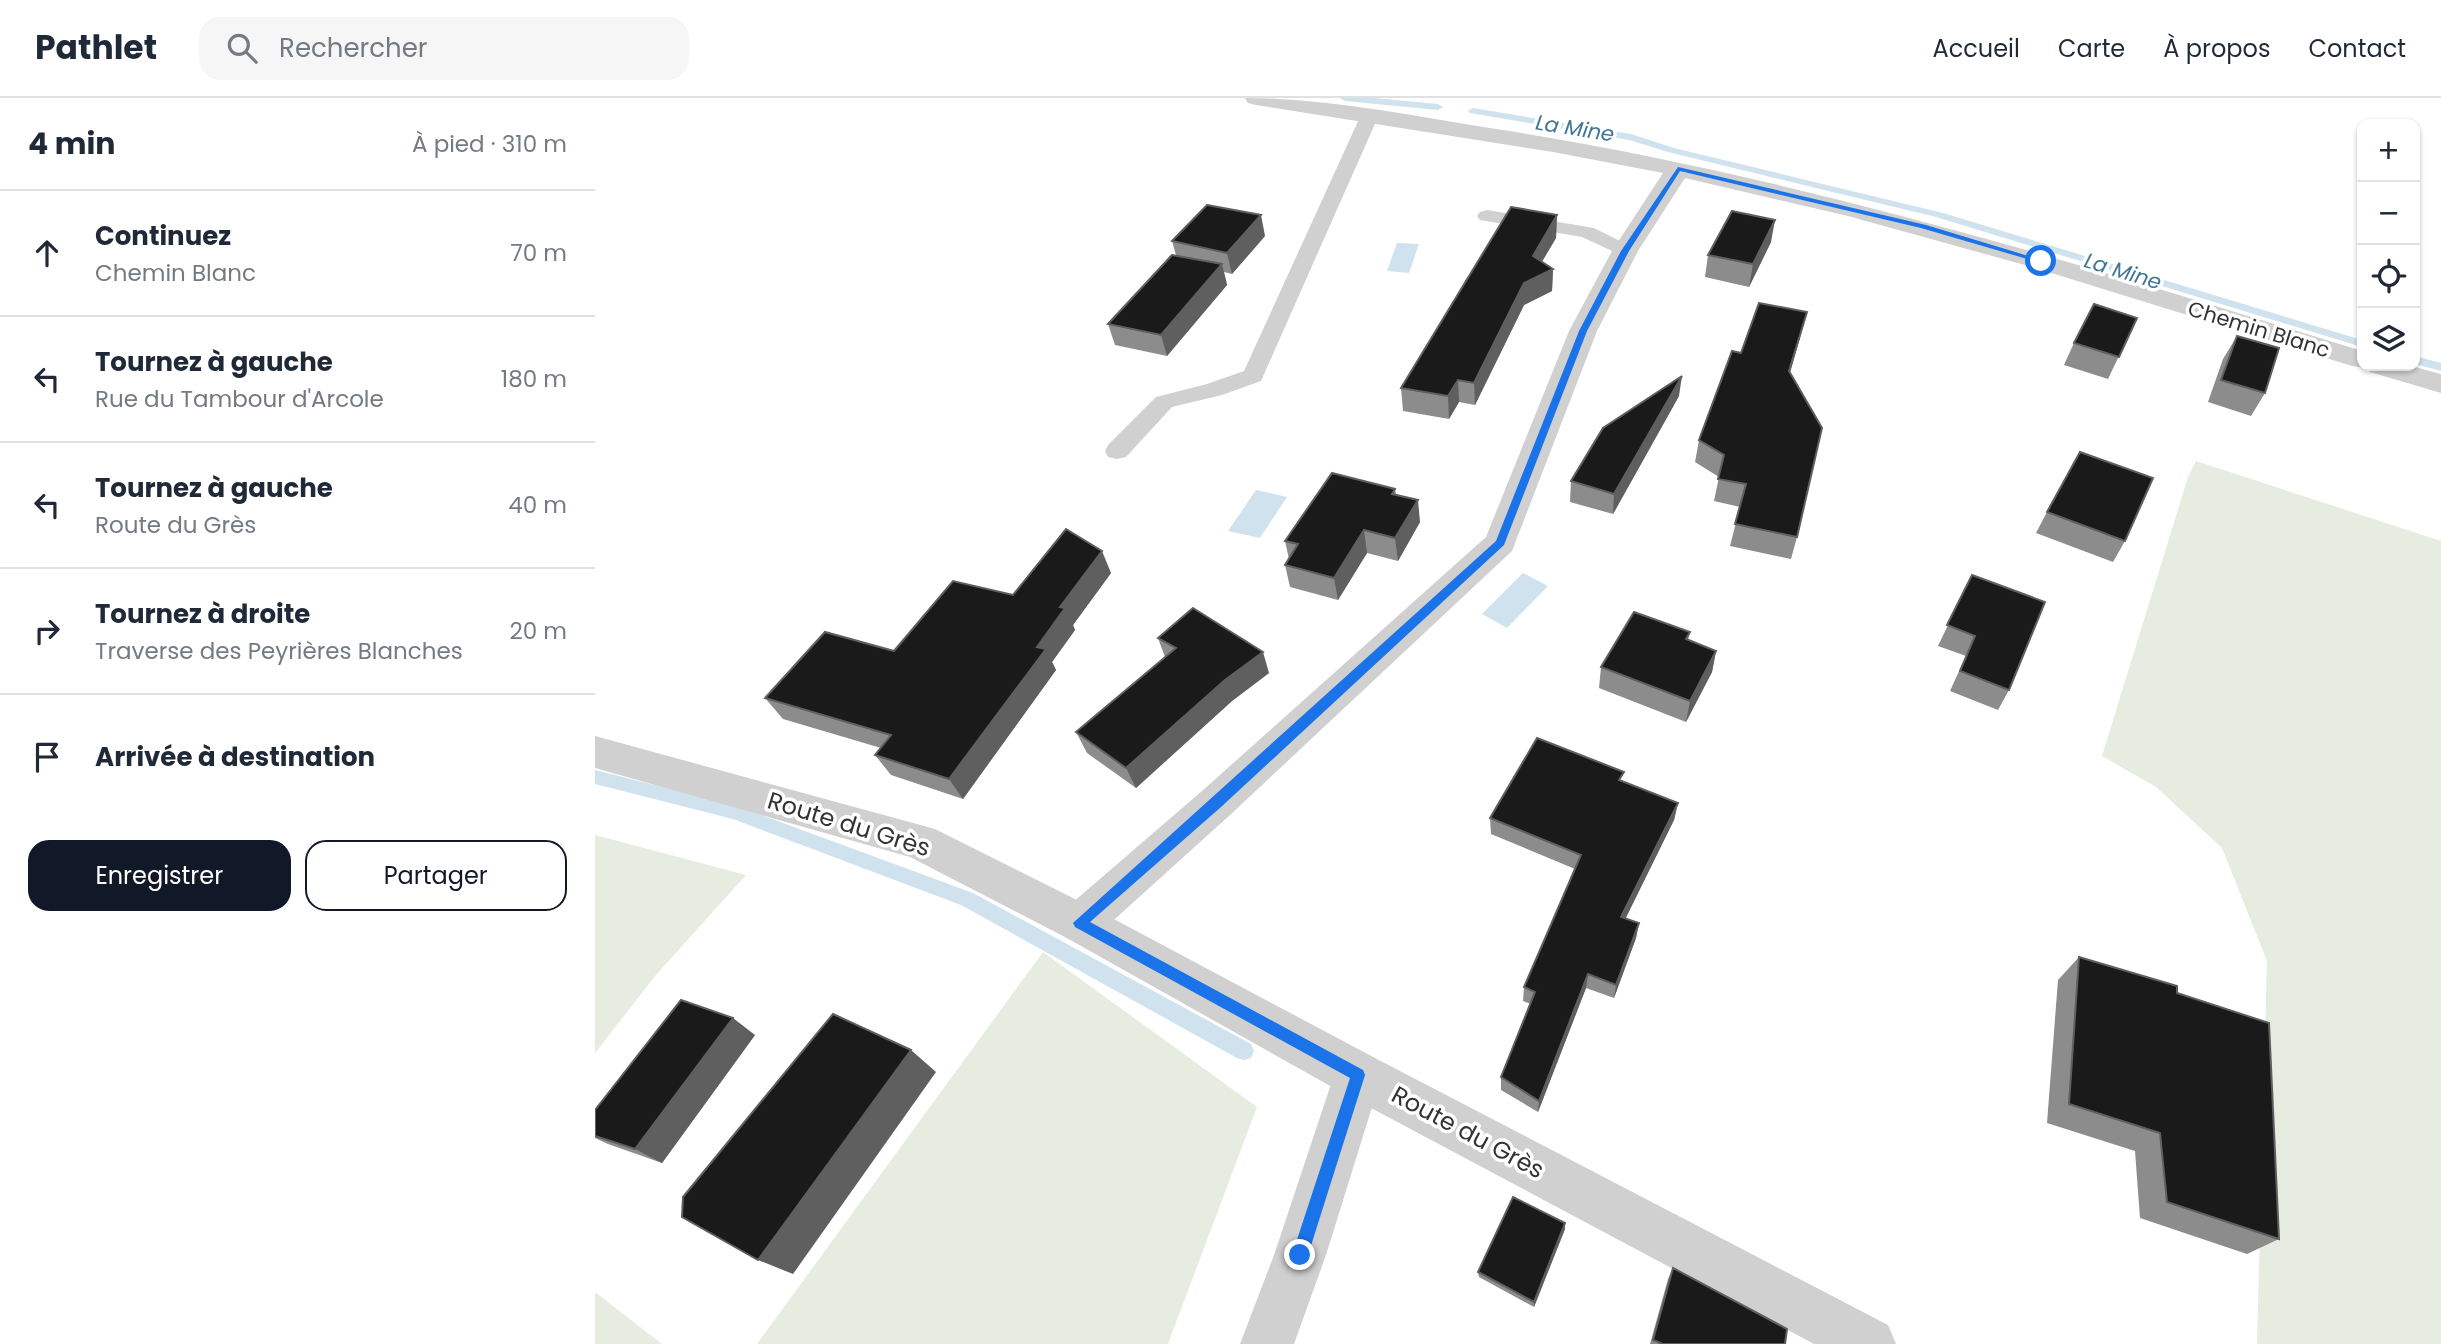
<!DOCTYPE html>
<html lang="fr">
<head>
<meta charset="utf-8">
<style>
  :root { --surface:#fff; --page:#f6f6f7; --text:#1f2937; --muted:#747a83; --line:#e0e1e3; --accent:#111827 }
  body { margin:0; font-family:Poppins,sans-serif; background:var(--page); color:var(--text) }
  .controls { position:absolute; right:21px; top:21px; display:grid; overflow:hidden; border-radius:14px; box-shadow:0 2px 5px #0004 }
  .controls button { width:63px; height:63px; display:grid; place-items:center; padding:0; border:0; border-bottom:2px solid var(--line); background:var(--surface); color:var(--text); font:35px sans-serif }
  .stop { position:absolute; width:21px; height:21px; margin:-16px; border:5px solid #1a73e8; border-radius:50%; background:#fff }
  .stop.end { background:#1a73e8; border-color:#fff; box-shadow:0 2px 7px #0008 }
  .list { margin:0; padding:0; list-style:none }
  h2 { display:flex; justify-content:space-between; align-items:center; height:91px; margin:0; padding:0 28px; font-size:30px }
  h2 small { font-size:23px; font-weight:400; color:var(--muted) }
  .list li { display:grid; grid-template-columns:46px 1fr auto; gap:21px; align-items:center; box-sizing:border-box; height:126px; padding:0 28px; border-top:2px solid var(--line) }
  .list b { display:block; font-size:26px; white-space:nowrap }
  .list p { margin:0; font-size:23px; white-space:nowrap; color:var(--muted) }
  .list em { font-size:23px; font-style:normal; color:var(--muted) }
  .actions { display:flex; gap:14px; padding:21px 28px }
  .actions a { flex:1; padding:16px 0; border:2px solid var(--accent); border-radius:21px; text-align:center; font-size:24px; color:var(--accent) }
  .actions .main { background:var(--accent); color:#fff }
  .icon { flex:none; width:38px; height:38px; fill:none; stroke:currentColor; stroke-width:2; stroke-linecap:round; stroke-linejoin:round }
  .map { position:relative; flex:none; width:1846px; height:1246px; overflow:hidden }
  header { display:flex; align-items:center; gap:42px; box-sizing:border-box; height:98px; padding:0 35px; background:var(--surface); border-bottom:2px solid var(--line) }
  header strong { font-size:33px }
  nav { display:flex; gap:38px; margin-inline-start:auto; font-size:24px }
  .search { width:490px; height:63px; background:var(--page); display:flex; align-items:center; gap:18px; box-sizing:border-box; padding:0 24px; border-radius:21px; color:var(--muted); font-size:26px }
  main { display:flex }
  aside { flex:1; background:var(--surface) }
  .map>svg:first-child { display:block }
  .green { fill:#e6ecdf }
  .water { fill:#cfe2ee }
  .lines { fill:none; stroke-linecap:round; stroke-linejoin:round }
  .stream { fill:#cfe2ee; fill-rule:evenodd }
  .service { fill:#d0d0d0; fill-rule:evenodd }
  .minor { fill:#d0d0d0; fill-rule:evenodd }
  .tertiary { fill:#d0d0d0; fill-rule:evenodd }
  .wall { fill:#8c8c8c }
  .shaded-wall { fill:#5f5f5f }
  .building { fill:#1a1a1a; stroke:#5f5f5f; stroke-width:2 }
  .route { fill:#1a73e8 }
  .labels { text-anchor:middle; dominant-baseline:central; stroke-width:7; stroke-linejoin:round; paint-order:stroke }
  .far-water-label { font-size:21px; font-style:italic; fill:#3f7597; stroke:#fff }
  .far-street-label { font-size:21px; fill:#333; stroke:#fff }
  .street-label { font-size:24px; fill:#333; stroke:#fff }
</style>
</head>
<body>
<header>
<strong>Pathlet</strong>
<div class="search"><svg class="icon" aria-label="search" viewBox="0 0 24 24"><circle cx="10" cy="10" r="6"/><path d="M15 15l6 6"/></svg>Rechercher</div>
<nav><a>Accueil</a><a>Carte</a><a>À propos</a><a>Contact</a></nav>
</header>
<main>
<aside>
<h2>4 min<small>À pied · 310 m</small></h2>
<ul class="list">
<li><svg class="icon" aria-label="ahead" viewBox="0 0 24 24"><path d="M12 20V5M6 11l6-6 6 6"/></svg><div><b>Continuez</b><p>Chemin Blanc</p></div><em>70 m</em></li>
<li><svg class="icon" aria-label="left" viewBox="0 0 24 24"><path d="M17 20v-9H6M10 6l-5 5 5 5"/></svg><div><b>Tournez à gauche</b><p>Rue du Tambour d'Arcole</p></div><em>180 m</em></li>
<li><svg class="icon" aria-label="left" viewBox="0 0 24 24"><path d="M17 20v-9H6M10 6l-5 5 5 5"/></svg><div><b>Tournez à gauche</b><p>Route du Grès</p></div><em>40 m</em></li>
<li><svg class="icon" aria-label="right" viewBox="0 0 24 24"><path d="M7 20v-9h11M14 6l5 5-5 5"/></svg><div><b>Tournez à droite</b><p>Traverse des Peyrières Blanches</p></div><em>20 m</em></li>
<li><svg class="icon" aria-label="arrive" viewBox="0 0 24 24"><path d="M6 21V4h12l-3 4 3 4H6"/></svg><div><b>Arrivée à destination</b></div></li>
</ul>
<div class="actions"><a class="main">Enregistrer</a><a>Partager</a></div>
</aside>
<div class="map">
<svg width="1846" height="1246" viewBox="0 0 1846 1246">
  <rect width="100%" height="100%" fill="#fff"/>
  <!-- green -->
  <g class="green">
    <path d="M1601,363L1846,443V1246H1662L1672,863L1627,750L1561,689L1507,658L1593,379Z"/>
    <path d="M0,737L151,777L60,878L0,955Z"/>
    <path d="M448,854L662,1009L573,1246H162Z"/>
    <path d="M0,1194L67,1246H0Z"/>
  </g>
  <!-- water -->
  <g class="water">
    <path d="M802,145L824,146L814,175L792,173Z"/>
    <path d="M661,392L692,399L665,440L633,433Z"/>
    <path d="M928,475L953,488L912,530L887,516Z"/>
  </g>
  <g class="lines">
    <!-- stream -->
    <g class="stream">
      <path d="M745,0H779L843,6L848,9L843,12L750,3Z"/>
      <path d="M878,10L1036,36L1079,50L1348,115L1767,242V249L1341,119L1073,54L1034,42L875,15L873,13Z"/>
      <path d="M1820,258L1846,265V273L1820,266Z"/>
      <path d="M0,672L139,707L378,795L656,946L659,953L656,960L649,962L642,960L366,807L138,721L0,686Z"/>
    </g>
    <!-- service -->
    <g class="service">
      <path d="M774,14L783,19L666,283L627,297L577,309L531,359L522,361L513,359L510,353L513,347L561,299L612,286L649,273L765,19Z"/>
      <path d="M892,112L999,130L1037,149L1040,153L1037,157L1030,159L987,139L885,122L882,118L885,114Z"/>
    </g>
    <!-- minor -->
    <g class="minor">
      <path d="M650,0C734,0 818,18 901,31C1197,77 1482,165 1767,253V268H1816L1846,276V295L1775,274L1771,270L1757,268L1437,169L1253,118L1090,80L1043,153L1002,233L917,453L635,717L500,839L485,845L470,839L463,825L470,811L607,693L891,439L974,233L1017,153L1068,75L958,54L661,7L653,5Z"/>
      <path d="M763,954L780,960L787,977L731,1157L699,1246H645L679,1157L739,977L746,960Z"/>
    </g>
    <!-- tertiary -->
    <path class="tertiary" d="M0,638L340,731L500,811L780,960L1293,1227L1301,1246H1219L746,994L470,839L315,759L0,670Z"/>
  </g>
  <!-- wall -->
  <g class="wall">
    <path d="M962,117L961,140L947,164L958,171L957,193L929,207L880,307L864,304L854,321L808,313L806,290Z"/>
    <path d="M670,138L637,176L629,174L632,187L572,258L520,247L513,226L581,157L577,143Z"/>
    <path d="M1176,144L1154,189L1110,179L1113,157Z"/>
    <path d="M1212,214L1206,236L1195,275L1202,439L1196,461L1135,448L1145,409L1119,403L1124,379L1100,364L1104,342L1146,255Z"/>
    <path d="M1542,220L1513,281L1469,267L1479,245Z"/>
    <path d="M1642,238L1670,295L1656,318L1613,304L1628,261Z"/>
    <path d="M1084,298L1018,416L975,404L976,383Z"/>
    <path d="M800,391L801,396L825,424L803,463L772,455L743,502L695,489L690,467L694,461L690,443Z"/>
    <path d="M1452,414L1530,443L1518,464L1441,435Z"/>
    <path d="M516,475L478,527L480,532L457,564L461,572L368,701L296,677L280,657L286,650L188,621L170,600L299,553L418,497Z"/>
    <path d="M1377,477L1414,592L1403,612L1355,593L1371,558L1343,548Z"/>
    <path d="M1095,534L1093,542L1121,553L1117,574L1091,624L1004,590L1006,569Z"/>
    <path d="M563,540L674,575L637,603L541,690L492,655L481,634L570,559Z"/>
    <path d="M1028,684L1083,705L1079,722L1030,820L1044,825L1041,840L1019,900L991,890L943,1014L906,992V979L936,906L928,903L929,889L980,771L896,736L895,720Z"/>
    <path d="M1484,859L1582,895L1684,1141L1652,1156L1545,1120L1540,1053L1452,1025L1463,882Z"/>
    <path d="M160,937L67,1065L13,1046L0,1040V1012Z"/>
    <path d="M970,1131L939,1209L884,1179L883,1174Z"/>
    <path d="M1078,1170L1190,1246H1055L1073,1181Z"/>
  </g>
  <!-- shaded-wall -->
  <g class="shaded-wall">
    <path d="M666,117L670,138L637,176L632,155Z"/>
    <path d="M962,117L961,140L937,180L938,158Z"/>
    <path d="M1180,122L1176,144L1154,189L1158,166Z"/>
    <path d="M627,166L632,187L572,258L566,237Z"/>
    <path d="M958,171L957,193L929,207L880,307L879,285L929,185Z"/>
    <path d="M1212,214L1206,236L1189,295L1194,273Z"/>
    <path d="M1087,278L1084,298L1018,416L1019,396Z"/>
    <path d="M863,282L864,304L854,321L853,298Z"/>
    <path d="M823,402L825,424L803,463L800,440Z"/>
    <path d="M769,432L772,455L743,502L739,480Z"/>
    <path d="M507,453L516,475L478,527L480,532L457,564L461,572L368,701L354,681L442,549L465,509Z"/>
    <path d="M1121,553L1117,574L1091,624L1095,603Z"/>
    <path d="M668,554L674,575L637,603L541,690L531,670L630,582Z"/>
    <path d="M1083,705L1079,722L1024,834L1026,819Z"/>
    <path d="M1044,825L1041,840L1019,900L1021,887Z"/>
    <path d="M993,876L991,890L943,1014L944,1003Z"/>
    <path d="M138,920L160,937L67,1065L40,1051Z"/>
    <path d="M316,952L341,974L198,1176L163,1162Z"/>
    <path d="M970,1125V1131L939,1209V1204Z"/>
  </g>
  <!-- building -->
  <g class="building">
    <path d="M612,107L666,117L632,155L577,143Z"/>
    <path d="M916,109L962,117L938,158L958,171L929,185L879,285L863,282L853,298L806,290Z"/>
    <path d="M1137,113L1180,122L1158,166L1113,157Z"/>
    <path d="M577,157L627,166L566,237L513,226Z"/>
    <path d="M1164,205L1212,214L1194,273L1227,330L1202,439L1140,426L1151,386L1123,381L1129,357L1104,342L1137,253L1146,255Z"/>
    <path d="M1499,206L1542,220L1524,259L1479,245Z"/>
    <path d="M1642,238L1684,250L1670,295L1626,282Z"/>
    <path d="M1087,278L1019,396L976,383L1008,330Z"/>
    <path d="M1485,354L1558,380L1530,443L1452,414Z"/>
    <path d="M737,375L800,391L797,396L823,402L800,440L769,432L739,480L690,467L703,446L690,443Z"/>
    <path d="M471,431L507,453L465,509L470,510L442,549L451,551L354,681L280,657L296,637L170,600L230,534L299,553L358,483L418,497Z"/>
    <path d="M1377,477L1450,504L1414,592L1365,573L1380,538L1352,527Z"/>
    <path d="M598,510L668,554L630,582L531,670L481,634L581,550L563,540Z"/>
    <path d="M1039,514L1095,534L1091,541L1121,553L1095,603L1006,569Z"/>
    <path d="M942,640L1029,674L1024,682L1083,705L1026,819L1044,825L1021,887L993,876L944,1003L906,979L940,894L929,889L986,757L895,720Z"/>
    <path d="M1484,859L1582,888V895L1674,925L1684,1141L1572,1104L1565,1035L1474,1006Z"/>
    <path d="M86,902L138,920L40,1051L0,1038V1012Z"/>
    <path d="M238,916L316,952L163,1162L87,1119L88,1099Z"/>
    <path d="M918,1099L970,1125L939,1204L883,1174Z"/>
    <path d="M1078,1170L1192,1231L1190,1246H1068L1058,1242Z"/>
  </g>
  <!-- route -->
  <path class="route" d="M1083,69L1331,127L1450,163L1446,165L1326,130L1085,73L1034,153L992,233L909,447L626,709L495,824L768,972L770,977L713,1157L710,1162L705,1164L699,1162L697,1157L755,980L480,829L478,825L901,443L984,233L1026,153Z"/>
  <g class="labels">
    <!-- far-water labels -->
    <g class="far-water-label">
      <text transform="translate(980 30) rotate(9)">La Mine</text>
      <text transform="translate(1528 173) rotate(17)">La Mine</text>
    </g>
    <!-- far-street labels -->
    <g class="far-street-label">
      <text transform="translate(1664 231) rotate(17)">Chemin Blanc</text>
    </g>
    <!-- street labels -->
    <g class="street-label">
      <text transform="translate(254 726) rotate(17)">Route du Grès</text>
      <text transform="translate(873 1034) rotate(28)">Route du Grès</text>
    </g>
  </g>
</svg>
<div class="controls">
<button>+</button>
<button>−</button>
<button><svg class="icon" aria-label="locate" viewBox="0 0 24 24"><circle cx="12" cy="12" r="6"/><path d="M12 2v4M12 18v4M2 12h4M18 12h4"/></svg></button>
<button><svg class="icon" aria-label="layers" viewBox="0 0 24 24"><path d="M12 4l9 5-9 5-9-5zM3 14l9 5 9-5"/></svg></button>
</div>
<div class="stop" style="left:1446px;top:163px"></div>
<div class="stop end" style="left:705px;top:1157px"></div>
</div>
</main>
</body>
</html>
